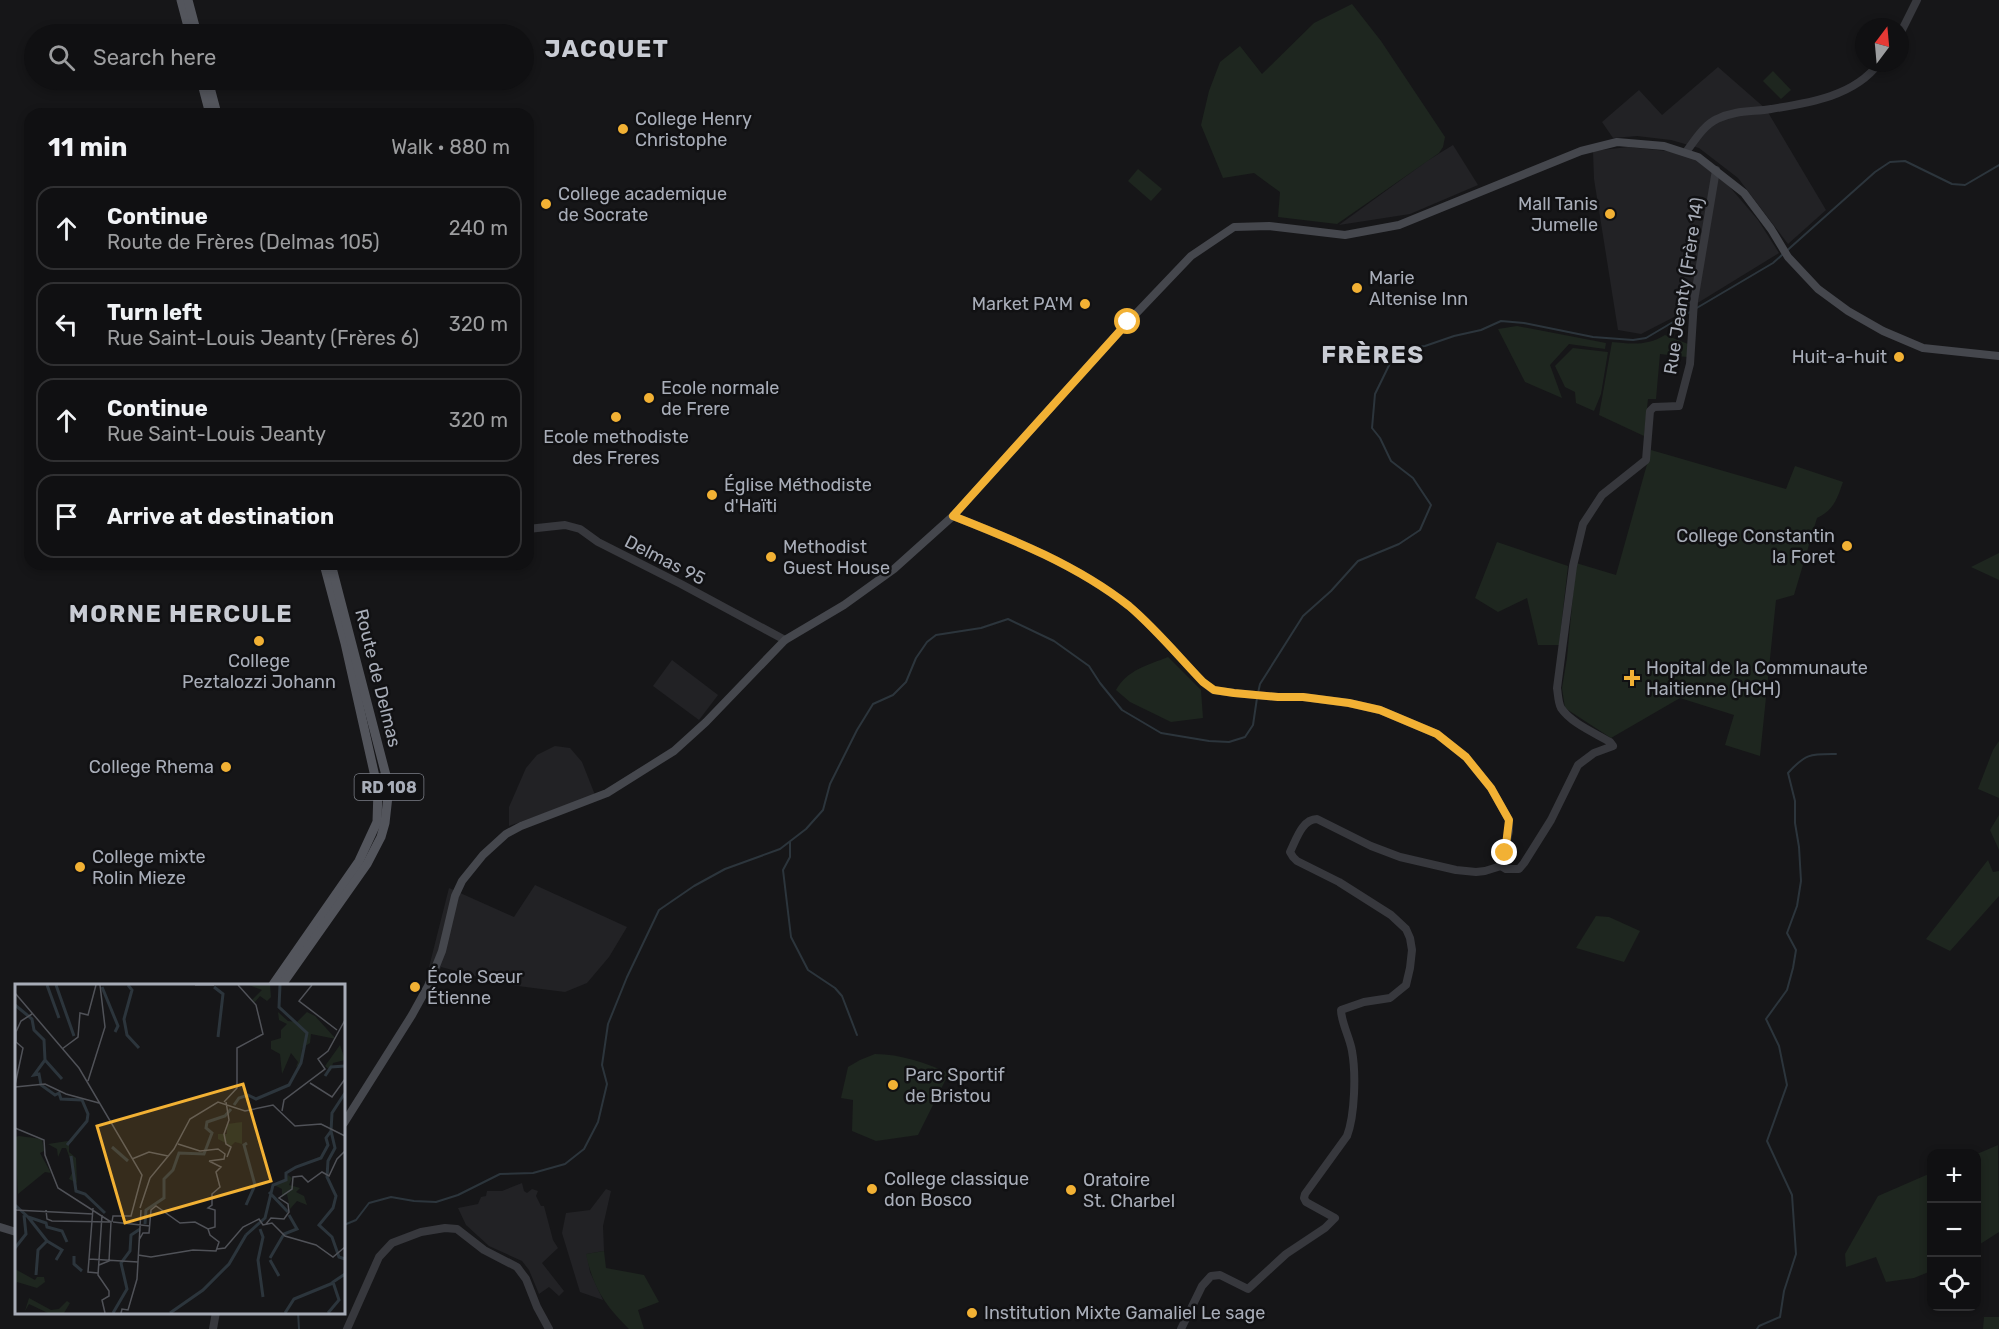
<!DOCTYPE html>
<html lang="en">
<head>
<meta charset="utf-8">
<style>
  :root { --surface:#101012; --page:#1e1e20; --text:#f1f3f6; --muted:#9c9d9f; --line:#303032 }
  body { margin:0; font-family:Rubik,sans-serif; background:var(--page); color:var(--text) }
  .controls { position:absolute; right:18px; bottom:18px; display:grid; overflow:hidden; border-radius:12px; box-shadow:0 3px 9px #0003 }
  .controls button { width:54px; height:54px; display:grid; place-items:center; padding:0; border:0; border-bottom:2px solid var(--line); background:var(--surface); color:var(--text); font:30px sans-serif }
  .compass { position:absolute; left:1855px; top:18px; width:54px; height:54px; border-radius:50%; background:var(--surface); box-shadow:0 3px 9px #0003; rotate:16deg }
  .stop { position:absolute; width:18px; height:18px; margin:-14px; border:4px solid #f2b134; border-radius:50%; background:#fff }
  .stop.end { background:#f2b134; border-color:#fff; box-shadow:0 2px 6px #0008 }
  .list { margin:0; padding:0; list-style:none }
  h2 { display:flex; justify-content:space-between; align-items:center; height:78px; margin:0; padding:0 24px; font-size:26px }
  h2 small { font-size:20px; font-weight:400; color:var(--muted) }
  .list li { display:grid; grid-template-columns:39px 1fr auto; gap:18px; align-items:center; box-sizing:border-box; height:84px; margin:0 12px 12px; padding:0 12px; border:2px solid var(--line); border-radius:18px }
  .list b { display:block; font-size:22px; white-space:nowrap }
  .list p { margin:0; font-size:20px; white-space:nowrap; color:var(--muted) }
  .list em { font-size:20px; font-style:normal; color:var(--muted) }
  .icon { flex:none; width:33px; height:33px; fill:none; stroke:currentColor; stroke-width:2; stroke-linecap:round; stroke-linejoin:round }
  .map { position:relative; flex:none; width:1999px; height:1329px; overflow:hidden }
  .search { position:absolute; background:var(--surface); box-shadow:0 3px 9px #0003; left:24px; top:24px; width:510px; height:66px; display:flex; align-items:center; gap:15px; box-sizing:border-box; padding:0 21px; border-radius:33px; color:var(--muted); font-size:22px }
  .panel { position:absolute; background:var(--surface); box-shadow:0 3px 9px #0003; left:24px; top:108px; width:510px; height:462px; border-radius:18px }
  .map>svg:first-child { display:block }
  .built { fill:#222225 }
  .green { fill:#1e261f }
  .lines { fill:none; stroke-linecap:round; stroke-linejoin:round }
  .stream { stroke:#2c353c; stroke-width:2 }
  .tertiary { stroke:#37383d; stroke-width:8 }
  .secondary { stroke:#45474d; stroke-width:8 }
  .primary { stroke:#53555c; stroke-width:9 }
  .route { stroke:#f2b134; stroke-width:8 }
  .poi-dot { fill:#f2b134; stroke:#111113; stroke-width:2 }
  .labels { text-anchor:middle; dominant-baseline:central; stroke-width:5; stroke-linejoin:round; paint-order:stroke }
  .shield { fill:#111113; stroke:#7b7e86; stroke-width:1.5 }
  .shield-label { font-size:16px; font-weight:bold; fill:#a8adb8 }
  .poi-label { font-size:18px; fill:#a8adb8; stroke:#111113; text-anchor:start }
  .street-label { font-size:18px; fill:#a8adb8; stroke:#111113 }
  .district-label { font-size:24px; font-weight:bold; letter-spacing:1.5px; fill:#c9ccd4; stroke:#111113 }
  .inset-river { fill:none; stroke:#2c353c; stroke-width:3 }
  .inset-road { fill:none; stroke:#505258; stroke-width:1.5 }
  .view { fill:#f2b134; fill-opacity:0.15; stroke:#f2b134; stroke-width:3 }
  .inset-edge { fill:none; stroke:#a8adb8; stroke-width:3 }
</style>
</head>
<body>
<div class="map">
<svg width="1999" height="1329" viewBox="0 0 1999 1329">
  <rect width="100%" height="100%" fill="#161618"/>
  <!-- built -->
  <g class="built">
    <path d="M1718,67L1766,109L1826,210L1788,244L1738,178L1699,148L1671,140L1637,136L1613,138L1602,122L1639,90L1662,115Z"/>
    <path d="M1453,145L1478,185L1410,214L1339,225L1427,161Z"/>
    <path d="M1628,147L1686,153L1728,185L1758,220L1779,253L1678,315L1641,334L1618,330L1594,179L1593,151Z"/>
    <path d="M672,660L718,695L699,720L653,686Z"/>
    <path d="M555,746L570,748L582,762L595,795L509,826V807L526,768L537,755Z"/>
    <path d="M535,885L627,927L609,957L587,983L565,992L510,985L441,967L437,977L428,971L449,888L514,917Z"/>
    <path d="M522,1183L524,1191L527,1193L532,1189L538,1191L536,1196L541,1206H544L553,1240L558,1248L542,1263L564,1291L559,1296L549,1287L539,1294L529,1270L522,1261L489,1246L466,1225L458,1208L478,1204L481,1197L486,1196L487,1191H502Z"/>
    <path d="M606,1189L611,1191L603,1226L604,1251L587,1254L590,1272L603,1300L580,1292L562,1233L566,1213L590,1210Z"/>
  </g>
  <!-- green -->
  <g class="green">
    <path d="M1352,4L1381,41L1445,137L1443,147L1439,153L1337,224L1278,217L1280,192L1254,173L1223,178L1201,125L1209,91L1220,62L1240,46L1262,74L1314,23Z"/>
    <path d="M1773,71L1791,90L1781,99L1763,81Z"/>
    <path d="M1138,169L1162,189L1151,201L1128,181Z"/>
    <path d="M1517,326L1606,343L1605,349L1569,344L1550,365L1562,398L1525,382L1498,329Z"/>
    <path d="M1665,335L1688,344L1687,357L1660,354L1656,399H1648L1644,436L1599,415L1612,342C1632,344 1647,346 1665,335Z"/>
    <path d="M1573,348L1608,352L1601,394L1594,411L1576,403L1575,392L1565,387L1555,366Z"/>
    <path d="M1651,450L1786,489L1795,466L1843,482C1837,499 1834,510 1817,518L1794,595L1776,600L1760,756L1725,745L1734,715L1680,698L1611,738L1565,708L1562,688L1567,658L1576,563L1616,575Z"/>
    <path d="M1497,542L1568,566L1559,645H1538L1527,598L1498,612L1475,598Z"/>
    <path d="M1999,553V580L1971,567Z"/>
    <path d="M1168,657L1201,690L1203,718L1171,722L1130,702L1116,690C1127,670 1148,665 1168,657Z"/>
    <path d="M1999,741V798L1978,789L1993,750Z"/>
    <path d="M1999,815V850L1990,830Z"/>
    <path d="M1988,860L1993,872L1999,871V896L1950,951L1926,939Z"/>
    <path d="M1596,916L1609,917L1640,931L1624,962L1576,948Z"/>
    <path d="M875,1054C901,1054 925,1063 949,1073L918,1135L876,1141L852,1131L853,1100L841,1098L848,1067L860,1060Z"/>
    <path d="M1998,1145L1999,1232L1977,1246V1154Z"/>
    <path d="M1931,1173V1271L1914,1278L1886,1282L1876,1257L1846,1267L1845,1254L1878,1196Z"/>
    <path d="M604,1251L606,1268L644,1275L659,1302L638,1310L644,1329H629C605,1305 593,1288 586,1254Z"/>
    <path d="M1984,1317H1999V1329H1983Z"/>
  </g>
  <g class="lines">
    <!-- stream -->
    <g class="stream">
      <path d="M1695,309L1773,263L1875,172L1890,162L1905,161L1952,184L1965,185L1999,165"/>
      <path d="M1258,693L1260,684L1303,616L1331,591L1358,561L1399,544L1420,530L1431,505L1413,478L1391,461L1380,438L1372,428L1375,394L1397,349L1425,346L1454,336L1481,330L1501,321L1524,323L1593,337L1633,340L1646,338L1690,312"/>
      <path d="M790,842V857L783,870L791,937L808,970L835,988L842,996L857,1035"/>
      <path d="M344,1225L356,1220L369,1203L391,1197L414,1201L436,1202L458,1195L500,1174L533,1173L565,1164L584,1149L598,1122L607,1084L602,1065L608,1024L627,977L659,910L694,886L725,869L780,849L806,829L823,810L830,784L857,730L873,704L893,695L906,682L916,658L927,642L936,635L981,628L1008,619L1054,641L1089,666L1100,683L1122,710L1161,733L1209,741L1229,742L1245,737L1253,725L1257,698"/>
      <path d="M298,1312L299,1329"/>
      <path d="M1757,1329L1759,1326L1780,1317L1784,1291L1796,1254L1792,1195L1767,1141L1787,1085L1779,1046L1766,1019L1787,990L1793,968L1796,950L1787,933L1797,906L1801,881L1799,847L1795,823V801L1788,773C1806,753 1811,754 1836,754"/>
    </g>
    <!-- tertiary -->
    <g class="tertiary">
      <path d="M1900,34L1917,0"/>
      <path d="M1686,152C1695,140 1704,125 1717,119C1735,110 1753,112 1771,109C1809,103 1855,96 1879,63"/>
      <path d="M953,516C1014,540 1077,565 1129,606C1156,629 1179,657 1203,682L1213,690L1234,693L1278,697H1303L1349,703L1380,710L1437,734L1466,757L1491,788L1509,820V831L1501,866L1485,871L1476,872L1456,870L1400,857L1371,846L1317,819C1302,819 1296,840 1290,852L1293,857L1297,861L1339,882L1391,915L1406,929L1410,938L1412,950L1410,968L1406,985L1390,998L1364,1002L1341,1010C1341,1022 1350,1038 1352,1051C1356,1073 1355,1115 1347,1136L1305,1194L1304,1198L1306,1202L1335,1218L1325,1228L1286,1254L1248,1289L1220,1275L1211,1276L1202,1286L1181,1329"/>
      <path d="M528,529L565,525L580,529L598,542L681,584L785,640"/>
      <path d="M1501,866L1506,869H1519L1524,863L1551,820L1578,765L1594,753L1613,746L1610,742C1595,733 1571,723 1561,708C1558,702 1558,694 1557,688L1573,566L1583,524L1602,495L1646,460L1650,411L1654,407L1679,406L1690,364L1694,301L1716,170"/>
      <path d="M213,1329L216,1312"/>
      <path d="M347,1329L379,1257L392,1243L421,1232L445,1228L457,1229L484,1250L517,1267L526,1279L537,1307L549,1329"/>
    </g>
    <!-- secondary -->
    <g class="secondary">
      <path d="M344,1123L412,1015L428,986L442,951L455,896L462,881L483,855L506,834L521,826L607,793L674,751L706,722L785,640L844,605L894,569L953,516L1128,322L1191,256L1234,227L1269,226L1345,235L1399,225L1581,151L1617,142L1664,146L1698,157L1744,193L1771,229L1788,257L1818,289L1848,311L1883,331L1923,348L1999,356"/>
      <path d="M0,1227L16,1232"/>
    </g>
    <!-- primary -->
    <g class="primary">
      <path d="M181,0L190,34"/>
      <path d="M188,0L197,34"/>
      <path d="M201,80L210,114"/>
      <path d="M208,80L217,114"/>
      <path d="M272,986L359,861L377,822L378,790L345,643L324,564"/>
      <path d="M281,986L367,864L381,837L385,823L389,787L331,564"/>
    </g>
  </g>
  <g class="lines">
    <!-- route -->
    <path class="route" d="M1128,322L953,516C1014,540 1077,565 1129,606C1156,629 1179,657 1203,682L1214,690L1234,693L1278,697H1303L1349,703L1380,710L1437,734L1466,757L1491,788L1509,820L1505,853"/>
  </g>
  <!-- markers -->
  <g class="poi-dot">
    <circle cx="623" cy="129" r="6"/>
    <circle cx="546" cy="204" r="6"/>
    <circle cx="1610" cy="214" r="6"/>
    <circle cx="1357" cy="288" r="6"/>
    <circle cx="1085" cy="304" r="6"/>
    <circle cx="1899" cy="357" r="6"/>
    <circle cx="649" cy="398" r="6"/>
    <circle cx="616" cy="417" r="6"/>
    <circle cx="712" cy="495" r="6"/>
    <circle cx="1847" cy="546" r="6"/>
    <circle cx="771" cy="557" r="6"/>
    <circle cx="259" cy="641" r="6"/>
    <path d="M1629 669h6v6h6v6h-6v6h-6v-6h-6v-6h6z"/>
    <circle cx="226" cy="767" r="6"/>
    <circle cx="80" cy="867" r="6"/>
    <circle cx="415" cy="987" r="6"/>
    <circle cx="893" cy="1085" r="6"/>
    <circle cx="872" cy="1189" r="6"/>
    <circle cx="1071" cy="1190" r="6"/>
    <circle cx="972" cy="1313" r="6"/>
  </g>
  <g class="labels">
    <!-- shield labels -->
    <rect class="shield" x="354.5" y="774" width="69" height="26" rx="4.5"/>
    <g class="shield-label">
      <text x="389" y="787">RD 108</text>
    </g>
    <!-- poi labels -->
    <g class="poi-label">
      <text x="635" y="119">College Henry<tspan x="635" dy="21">Christophe</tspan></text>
      <text x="558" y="194">College academique<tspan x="558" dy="21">de Socrate</tspan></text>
      <text x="1598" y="204" text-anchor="end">Mall Tanis<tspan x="1598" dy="21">Jumelle</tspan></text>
      <text x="1369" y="278">Marie<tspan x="1369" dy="21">Altenise Inn</tspan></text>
      <text x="1073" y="304" text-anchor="end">Market PA'M</text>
      <text x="1887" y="357" text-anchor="end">Huit-a-huit</text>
      <text x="661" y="388">Ecole normale<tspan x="661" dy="21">de Frere</tspan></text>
      <text x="616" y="437" text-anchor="middle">Ecole methodiste<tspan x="616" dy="21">des Freres</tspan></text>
      <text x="724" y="485">Église Méthodiste<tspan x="724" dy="21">d'Haïti</tspan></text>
      <text x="1835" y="536" text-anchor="end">College Constantin<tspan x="1835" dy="21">la Foret</tspan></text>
      <text x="783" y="547">Methodist<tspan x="783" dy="21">Guest House</tspan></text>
      <text x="259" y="661" text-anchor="middle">College<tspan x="259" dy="21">Peztalozzi Johann</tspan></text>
      <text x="1646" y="668">Hopital de la Communaute<tspan x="1646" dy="21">Haitienne (HCH)</tspan></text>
      <text x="214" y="767" text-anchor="end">College Rhema</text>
      <text x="92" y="857">College mixte<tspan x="92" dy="21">Rolin Mieze</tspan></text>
      <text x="427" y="977">École Sœur<tspan x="427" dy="21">Étienne</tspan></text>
      <text x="905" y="1075">Parc Sportif<tspan x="905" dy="21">de Bristou</tspan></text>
      <text x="884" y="1179">College classique<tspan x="884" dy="21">don Bosco</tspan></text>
      <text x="1083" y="1180">Oratoire<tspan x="1083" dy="21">St. Charbel</tspan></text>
      <text x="984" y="1313">Institution Mixte Gamaliel Le sage</text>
    </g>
    <!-- street labels -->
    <g class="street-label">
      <text transform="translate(1684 286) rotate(-81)">Rue Jeanty (Frère 14)</text>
      <text transform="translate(665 560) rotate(27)">Delmas 95</text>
      <text transform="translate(378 678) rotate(76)">Route de Delmas</text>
    </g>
    <!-- district labels -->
    <g class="district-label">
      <text x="607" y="49">JACQUET</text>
      <text x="1373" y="355">FRÈRES</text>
      <text x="181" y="614">MORNE HERCULE</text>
    </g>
  </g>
  <!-- overview -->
  <g transform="translate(15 984)">
    <rect width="330" height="330" fill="#161618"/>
    <path d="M234,1H255L256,13L252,17L245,12L239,19L237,16L247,6ZM263,28L273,37L282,38L292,28L300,32L321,55L296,50L295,59L287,64L286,79L281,83L283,78L276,69L267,90L265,70L256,65V57L266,54V46L272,40L264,36ZM325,61L330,76L318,79L316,87L310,82ZM227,138V160L220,158L216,162L203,155V150H212V140ZM4,152L27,155L29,167L25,169L36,189L30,188L3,210L0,153ZM59,156L54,160V168L61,174L62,199L54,195L59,185L51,164H47L43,173L42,165L33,160ZM273,191L277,194L274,201L285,204L281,208L289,212L292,221L282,217L275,225L272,210L267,213V205L259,201L271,197ZM0,285L20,296L22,293H29L30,298L22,304L2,298L0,302ZM14,314L36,326L44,325L52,317L55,319L49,329H33L14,320L10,327Z" fill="#1e261f"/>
    <path class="inset-river" d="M32,1L44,34M41,1L59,52M113,1L117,6L109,35L112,51L124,64M87,3L103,42L100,48M199,3L208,10L203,53M0,21L17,35L19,46L29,56L30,76L19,91L24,90L26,101L40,111L44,109L46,115L67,116L73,130L72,137L52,161M30,76L47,95M310,92L316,83L330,82M219,121L224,114L233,111L241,115L274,101L286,79L292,49L264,23L265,1M316,147L320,164L313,177L312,193L321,212L318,224L304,241L317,253L324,273L330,275M97,163L113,177M56,172L61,207L70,210L90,229M254,208L273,228M0,221L13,233L31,239L32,243L47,247L52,258M231,221L240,201L229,161L232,159M13,233L32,257L23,266L21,291M130,240L131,226L149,214V195L158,186L164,169L189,170L197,149L191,144L192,138L210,132L216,125M245,245L248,253L243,276L248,313M231,251L250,234L258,201L271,196V189L281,183L306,174L313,161L311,154L316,147L317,129L330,109M32,257L47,266L41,276M0,264L11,250L9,231M59,272V280L67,287M255,274L269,250L282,245L274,231M255,276L264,292M98,329L112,305L106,279L115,267L116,251L125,245M155,329L188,306L214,280L231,251M270,329L279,315L318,299M313,329L324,316L318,298L330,290"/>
    <path class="inset-road" d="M180,1H199M297,1L284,17L322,46M0,9L64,84L127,191L116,232H98L97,238M47,65L63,53L65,29L73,31L81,1M73,97L90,43L85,1M295,99L317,113L330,95M0,101L8,64L1,58V48L6,37L17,30M0,103L30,100L51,110L84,119M209,118L222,104V64L248,50L241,21L223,1M211,118L214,136L209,150L211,160L216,163L212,173M267,127L269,116L310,85L303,75L313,67L330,36M0,144L29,156L30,171L43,204L96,238M163,160L185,167L203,165L210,170L209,175L194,177M117,175L134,168L153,172M78,224L73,288L83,289M125,224L135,194L159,165L175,135L203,118L230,127L258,121L280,142L306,140L330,152M0,226L78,230M31,226L32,235L37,237L95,238M87,231L83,291L94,307V312L87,316L90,329M98,238L135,242M251,240L256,234L269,235L274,228L273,220L264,214L277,205L278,193L287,192L293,198L307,188L314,192L322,175L330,167M124,256L128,249H134L136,226L141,222L165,239L180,238L193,245L200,243V226L193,224L197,221V210L205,203L201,188L206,183L194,177M202,265L210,264L228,243L244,235L248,241L257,239L270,252L301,261L318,273L330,263M123,271L136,273L178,266L201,267L204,258L195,251L193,245M74,275L123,278M84,281L94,277L96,238M106,329L107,325L113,326L122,295L126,226"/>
    <path class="view" d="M228,100L256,197L110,239L82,142Z"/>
    <rect width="330" height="330" class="inset-edge"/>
  </g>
</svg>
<div class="controls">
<button>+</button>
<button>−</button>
<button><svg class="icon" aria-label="locate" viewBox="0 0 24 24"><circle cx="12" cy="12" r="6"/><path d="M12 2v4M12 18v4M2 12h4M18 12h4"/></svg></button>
</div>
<svg class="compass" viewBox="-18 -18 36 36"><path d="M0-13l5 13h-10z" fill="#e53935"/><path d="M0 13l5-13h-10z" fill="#9c9d9f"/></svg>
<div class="stop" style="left:1128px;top:322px"></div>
<div class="stop end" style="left:1505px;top:853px"></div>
<div class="search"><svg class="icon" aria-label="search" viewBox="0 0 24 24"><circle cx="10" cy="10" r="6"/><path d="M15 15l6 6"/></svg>Search here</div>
<section class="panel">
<h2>11 min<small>Walk · 880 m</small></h2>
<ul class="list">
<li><svg class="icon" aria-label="ahead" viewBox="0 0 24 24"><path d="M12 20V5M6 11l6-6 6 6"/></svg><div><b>Continue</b><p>Route de Frères (Delmas 105)</p></div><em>240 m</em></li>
<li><svg class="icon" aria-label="left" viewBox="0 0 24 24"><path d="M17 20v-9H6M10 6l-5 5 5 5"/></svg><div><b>Turn left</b><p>Rue Saint-Louis Jeanty (Frères 6)</p></div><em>320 m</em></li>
<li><svg class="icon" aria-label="ahead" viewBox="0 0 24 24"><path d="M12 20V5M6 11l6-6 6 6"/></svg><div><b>Continue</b><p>Rue Saint-Louis Jeanty</p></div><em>320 m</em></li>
<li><svg class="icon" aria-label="arrive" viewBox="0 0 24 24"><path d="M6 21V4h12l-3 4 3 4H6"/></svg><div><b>Arrive at destination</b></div></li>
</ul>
</section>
</div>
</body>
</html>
